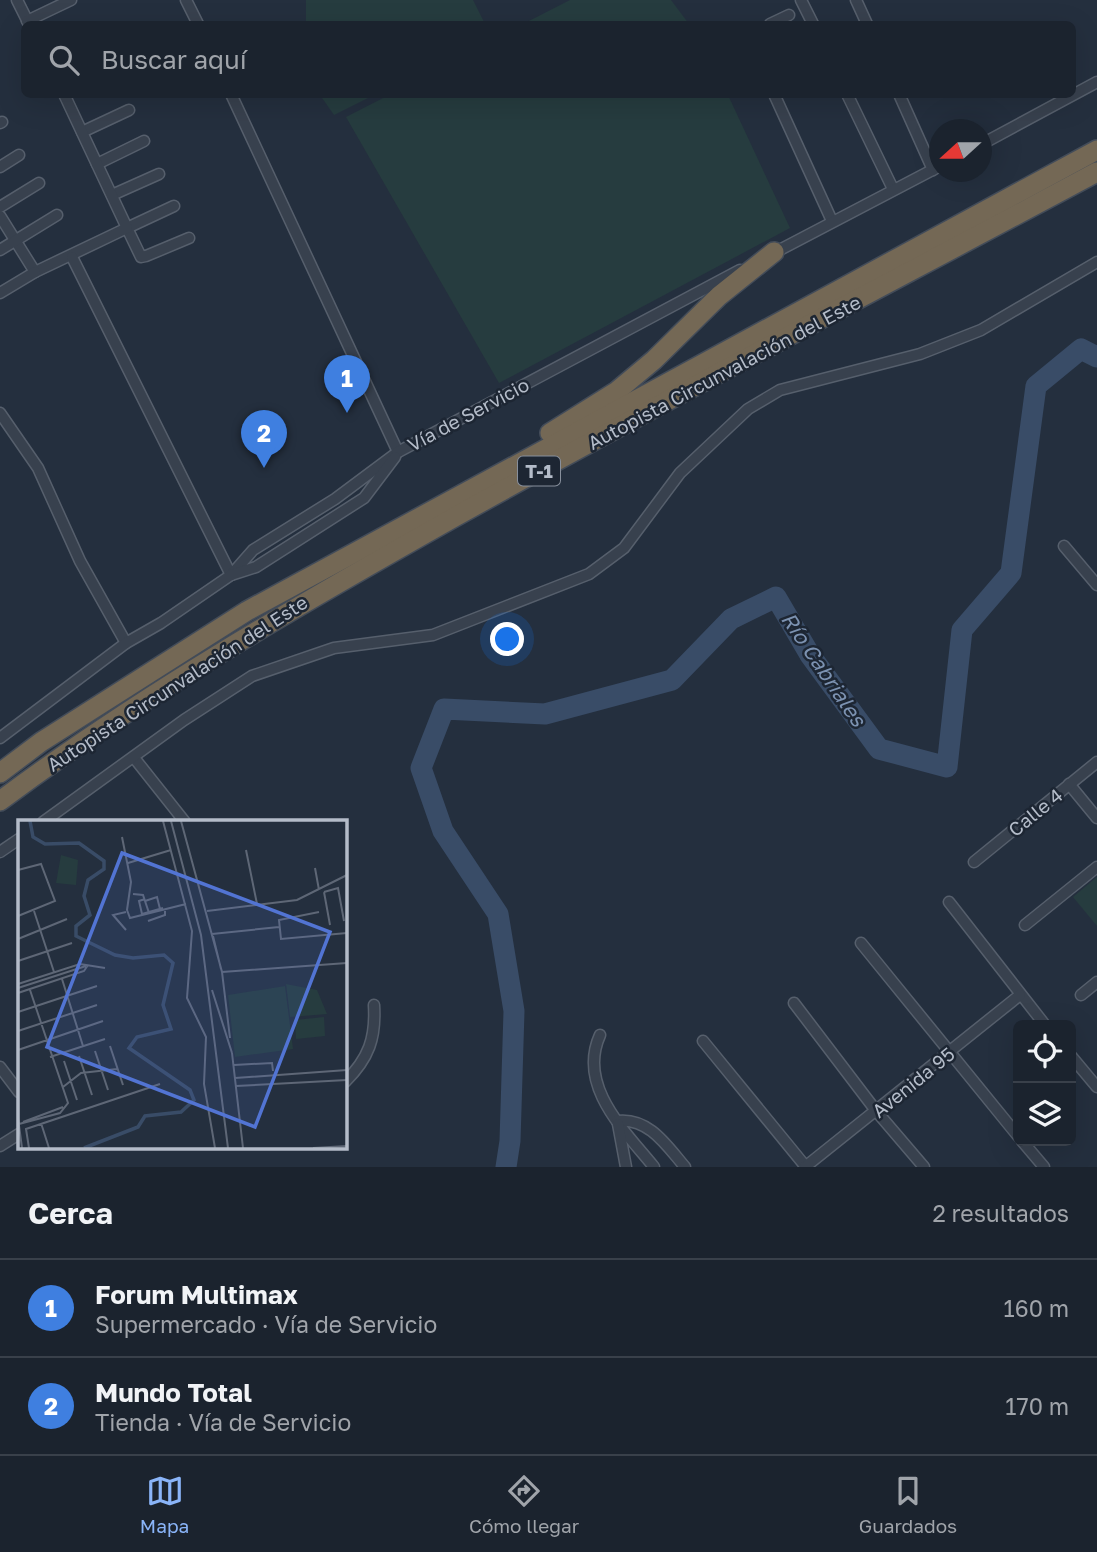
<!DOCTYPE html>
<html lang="es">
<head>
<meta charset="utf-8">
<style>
  :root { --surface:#1b232e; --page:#242b36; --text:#f1f3f6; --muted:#a0a4aa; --line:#39404a; --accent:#8ab4f8 }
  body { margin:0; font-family:"Golos Text",sans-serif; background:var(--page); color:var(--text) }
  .controls { position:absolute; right:21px; bottom:21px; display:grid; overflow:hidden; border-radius:10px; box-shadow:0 7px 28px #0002 }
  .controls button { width:63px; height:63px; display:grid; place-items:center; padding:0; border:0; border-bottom:2px solid var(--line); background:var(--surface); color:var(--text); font:35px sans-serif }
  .compass { position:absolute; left:929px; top:119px; width:63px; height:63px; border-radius:50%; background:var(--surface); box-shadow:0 7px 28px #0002; rotate:249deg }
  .you { position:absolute; left:508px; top:640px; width:24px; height:24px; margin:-18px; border:5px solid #fff; border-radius:50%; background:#1a73e8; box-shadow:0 0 0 10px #1a73e833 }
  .badge { display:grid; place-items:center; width:46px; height:46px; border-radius:50%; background:var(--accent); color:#fff; font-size:23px; font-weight:700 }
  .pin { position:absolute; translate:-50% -58px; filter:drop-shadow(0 2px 4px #0008) }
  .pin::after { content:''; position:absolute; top:37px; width:24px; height:21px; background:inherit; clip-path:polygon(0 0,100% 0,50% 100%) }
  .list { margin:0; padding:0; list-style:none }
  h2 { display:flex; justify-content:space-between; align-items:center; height:91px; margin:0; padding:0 28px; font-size:30px }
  h2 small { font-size:23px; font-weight:400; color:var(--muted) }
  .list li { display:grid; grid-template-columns:46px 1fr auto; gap:21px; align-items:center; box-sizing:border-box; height:98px; padding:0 28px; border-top:2px solid var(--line) }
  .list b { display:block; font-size:26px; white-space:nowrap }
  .list p { margin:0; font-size:23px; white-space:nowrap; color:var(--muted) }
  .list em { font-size:23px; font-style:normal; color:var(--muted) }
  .icon { flex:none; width:38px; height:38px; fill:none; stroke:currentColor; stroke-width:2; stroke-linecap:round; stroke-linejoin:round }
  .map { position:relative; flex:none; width:1097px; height:1167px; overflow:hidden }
  .search { position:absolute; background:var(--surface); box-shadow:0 7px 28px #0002; left:21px; right:21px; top:21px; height:77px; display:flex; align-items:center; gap:18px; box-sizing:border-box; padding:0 24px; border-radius:10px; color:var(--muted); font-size:26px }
  .sheet { height:287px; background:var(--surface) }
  nav { display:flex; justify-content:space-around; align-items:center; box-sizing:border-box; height:98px; border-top:2px solid var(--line); background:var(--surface); font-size:19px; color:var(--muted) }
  nav a { display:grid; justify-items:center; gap:4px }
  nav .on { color:var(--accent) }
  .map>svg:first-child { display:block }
  .green { fill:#263c3f }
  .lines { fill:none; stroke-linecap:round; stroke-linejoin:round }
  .river { stroke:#394c67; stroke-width:21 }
  .minor-casing { stroke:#565f6c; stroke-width:13 }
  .motorway-casing { stroke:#434c59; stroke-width:22 }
  .minor { stroke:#38414e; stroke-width:10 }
  .motorway { stroke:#746855; stroke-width:19 }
  .labels { text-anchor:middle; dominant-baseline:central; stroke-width:5; stroke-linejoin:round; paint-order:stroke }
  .shield { fill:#1d2633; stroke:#878f9c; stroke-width:2 }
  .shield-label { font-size:18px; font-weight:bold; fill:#b4bcc9 }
  .street-label { font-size:19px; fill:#b4bcc9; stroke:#1d2633 }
  .water-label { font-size:21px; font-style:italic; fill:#7c92b1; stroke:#1d2633 }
  .inset-river { fill:none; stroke:#394c67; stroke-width:3.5 }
  .inset-road { fill:none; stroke:#5e6776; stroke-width:2 }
  .view { fill:#5274d3; fill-opacity:0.15; stroke:#5274d3; stroke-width:3.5 }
  .inset-edge { fill:none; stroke:#b4bcc9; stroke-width:3.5 }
</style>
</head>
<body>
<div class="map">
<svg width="1097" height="1167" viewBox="0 0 1097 1167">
  <rect width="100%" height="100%" fill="#242f3e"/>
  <!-- green -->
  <g class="green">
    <path d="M306,0H473L485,24H306Z"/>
    <path d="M570,0H671L689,24H523Z"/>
    <path d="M320,95H374L334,115Z"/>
    <path d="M389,95H728L790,228L499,383L346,117Z"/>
    <path d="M1097,877V926L1073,897Z"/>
  </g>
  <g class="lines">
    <!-- river -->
    <path class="river" d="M506,1167L510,1141L514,1011L498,914L443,831L421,768L444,709L545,714L672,680L731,619L776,597L810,655L879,749L947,767L962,630L1011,573L1036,386L1081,349L1097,357"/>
    <!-- minor casing -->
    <g class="minor-casing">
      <g id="minor">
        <path d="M17,0L29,24"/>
        <path d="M186,0L198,24"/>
        <path d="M801,0L813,24"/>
        <path d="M856,0L867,24"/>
        <path d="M27,21L71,0"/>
        <path d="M770,24L789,15"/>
        <path d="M231,94L398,452"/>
        <path d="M774,94L832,221"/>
        <path d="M847,94L893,189"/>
        <path d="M899,94L933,170"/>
        <path d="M0,123L2,122"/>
        <path d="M82,132L129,110"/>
        <path d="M982,144L1097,82"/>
        <path d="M97,164L144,141"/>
        <path d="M0,167L19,155"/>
        <path d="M112,195L159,174"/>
        <path d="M174,206L127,228L141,257L146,256L189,238"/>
        <path d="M0,207L39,183"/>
        <path d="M0,216L35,272L127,228L64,94"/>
        <path d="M0,250L57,215"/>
        <path d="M770,255L940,166"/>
        <path d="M72,257L231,575"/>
        <path d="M0,293L35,272"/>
        <path d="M0,413L38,468L80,561L126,643"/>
        <path d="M1064,546L1097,585"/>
        <path d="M231,575L253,550L335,499L398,452L740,270"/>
        <path d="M0,738L126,643L161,623L231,575L256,567L364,498L395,457"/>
        <path d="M135,759L185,822"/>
        <path d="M1069,784L1097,818"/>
        <path d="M43,822L184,720L252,676L334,648L433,635L589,574L624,548L680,473L748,409L780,390L920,354L981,330L1097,262"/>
        <path d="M0,852L19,839"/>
        <path d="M974,862L1097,762"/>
        <path d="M949,902L1045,1025"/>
        <path d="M1025,925L1097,867"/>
        <path d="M861,943L1018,1136"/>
        <path d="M1081,995L1097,982"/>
        <path d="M794,1003L877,1112L924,1167"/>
        <path d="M600,1035C577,1086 624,1130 654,1167"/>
        <path d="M703,1041L806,1167"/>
        <path d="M1071,1056L1097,1087"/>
        <path d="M0,1067L19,1092"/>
        <path d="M345,1082C369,1058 376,1038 374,1005"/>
        <path d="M617,1121C649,1117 667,1146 685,1167"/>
        <path d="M618,1124L626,1167"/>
        <path d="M1022,1141L1044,1167"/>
        <path d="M0,1146L19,1134"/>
        <path d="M805,1167L1020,995"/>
      </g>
    </g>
    <!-- motorway casing -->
    <g class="motorway-casing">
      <g id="motorway">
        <path d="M550,433L617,391L654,360L719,296L774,252"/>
        <path d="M0,773L41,742L247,611L1097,150"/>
        <path d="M0,801C143,694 297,606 453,518C666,399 882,287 1097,172"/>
      </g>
    </g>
    <!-- minor -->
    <use href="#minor" class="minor"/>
    <!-- motorway -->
    <use href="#motorway" class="motorway"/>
  </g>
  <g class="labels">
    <!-- shield labels -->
    <rect class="shield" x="518" y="456.5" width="42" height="29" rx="5"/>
    <g class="shield-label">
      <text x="539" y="471">T-1</text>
    </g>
    <!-- street labels -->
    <g class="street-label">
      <text transform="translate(724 372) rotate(-28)">Autopista Circunvalación del Este</text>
      <text transform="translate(468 414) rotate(-28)">Vía de Servicio</text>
      <text transform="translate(177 683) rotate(-33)">Autopista Circunvalación del Este</text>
      <text transform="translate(1035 812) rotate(-39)">Calle 4</text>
      <text transform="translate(913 1082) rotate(-39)">Avenida 95</text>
    </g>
    <!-- water labels -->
    <g class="water-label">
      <text transform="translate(824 669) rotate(56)">Río Cabriales</text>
    </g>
  </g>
  <!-- overview -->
  <g transform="translate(18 820)">
    <rect width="329" height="329" fill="#242f3e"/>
    <path d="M43,35L60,40L58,65L38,63ZM268,164L299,170L309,194L272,197ZM267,166L275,229L217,237L210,175ZM306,197L307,216L278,219L277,200Z" fill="#263c3f"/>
    <path class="inset-river" d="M12,1L15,17L27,24L61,23L86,41V49L70,60L66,76L72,95L58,106V116L97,135L115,138L146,135L155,143L145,185L153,209L119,217L111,228L172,270L176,280L163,292L127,296L120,307L66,328"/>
    <path class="inset-road" d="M145,1L174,111L169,178L188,217L186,264L197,328M153,1L183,115L210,328M163,1L204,152L212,218M104,17L113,62L109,90L112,98L168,84M228,30L239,84M110,43L153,30M297,48L301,70M0,50L23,44L37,81L0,96M306,72L320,68L326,101M306,72L312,105M115,74L125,75L131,93M127,79L121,81L124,94L145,88M127,81L139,77L142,89M16,91L36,152M189,91L279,80L329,55M301,92L261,100L263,119L329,113M130,101L147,95V91M108,110L95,95L108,92M194,114L261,107M195,116L203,149M0,119L49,99M0,141L54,123M204,152L329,143M44,159L65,226M0,164L62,144L87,148M0,168L68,146M194,170L214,233M0,173L66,151L70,145M0,192L79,166M0,211L79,185M92,226L105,265M0,230L85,201M77,231L90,270M214,233L225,328M61,236L74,275M32,237L87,219M46,241L59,280M216,245L254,243L255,251M217,258L329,250M218,266L329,260M45,267L63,253L99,249M0,298L4,328M5,302L45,287M23,303L31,328M1,304L42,293L50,283L12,170M11,328L8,309L142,264M295,328L329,326"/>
    <path class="view" d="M104,33L312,112L237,307L29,227Z"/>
    <rect width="329" height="329" class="inset-edge"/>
  </g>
</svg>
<div class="controls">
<button><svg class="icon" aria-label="locate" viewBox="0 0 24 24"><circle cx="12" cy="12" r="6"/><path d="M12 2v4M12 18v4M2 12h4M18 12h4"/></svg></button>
<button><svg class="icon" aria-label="layers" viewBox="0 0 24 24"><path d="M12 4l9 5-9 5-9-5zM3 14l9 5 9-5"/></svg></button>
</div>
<svg class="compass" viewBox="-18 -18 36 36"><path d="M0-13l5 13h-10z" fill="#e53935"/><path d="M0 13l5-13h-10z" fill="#a0a4aa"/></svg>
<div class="you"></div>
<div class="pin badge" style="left:347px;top:413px;background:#3f7fe0">1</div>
<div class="pin badge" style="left:264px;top:468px;background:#3f7fe0">2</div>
<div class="search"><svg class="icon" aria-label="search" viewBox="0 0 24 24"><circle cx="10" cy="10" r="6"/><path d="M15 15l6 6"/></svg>Buscar aquí</div>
</div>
<section class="sheet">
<h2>Cerca<small>2 resultados</small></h2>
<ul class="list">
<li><span class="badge" style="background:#3f7fe0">1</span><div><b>Forum Multimax</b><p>Supermercado · Vía de Servicio</p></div><em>160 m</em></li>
<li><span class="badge" style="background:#3f7fe0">2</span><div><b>Mundo Total</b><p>Tienda · Vía de Servicio</p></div><em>170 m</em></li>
</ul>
</section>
<nav>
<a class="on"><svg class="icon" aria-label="map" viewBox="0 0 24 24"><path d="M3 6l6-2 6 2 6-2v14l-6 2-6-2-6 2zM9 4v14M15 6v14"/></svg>Mapa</a>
<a><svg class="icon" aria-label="directions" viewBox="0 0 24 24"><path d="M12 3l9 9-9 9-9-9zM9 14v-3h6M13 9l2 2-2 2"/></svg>Cómo llegar</a>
<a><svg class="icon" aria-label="saved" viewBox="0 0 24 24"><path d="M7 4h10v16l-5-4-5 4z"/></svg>Guardados</a>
</nav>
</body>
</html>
